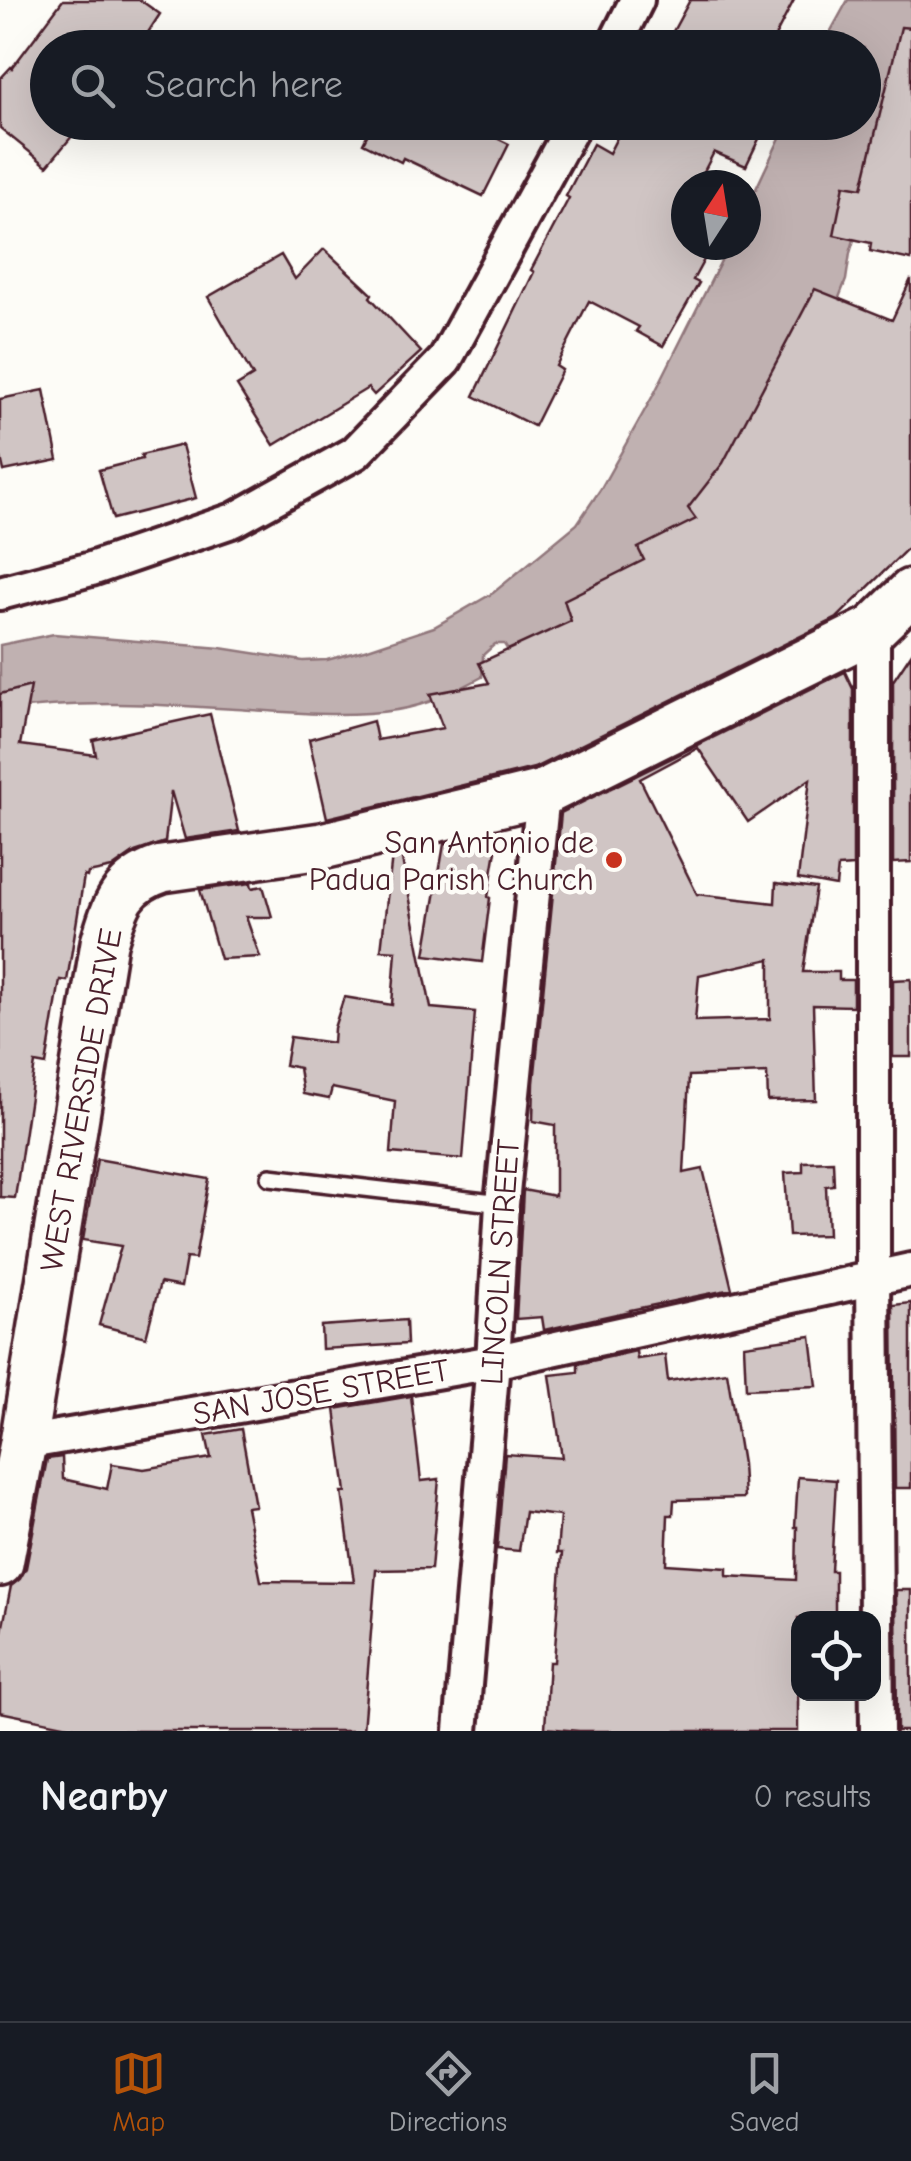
<!DOCTYPE html>
<html lang="en">
<head>
<meta charset="utf-8">
<style>
  :root { --surface:#171b24; --page:#242831; --text:#f1f3f6; --muted:#9ea1a6; --line:#363941; --accent:#b45309 }
  body { margin:0; font-family:"Comic Neue",sans-serif; background:var(--page); color:var(--text) }
  .controls { position:absolute; right:30px; bottom:30px; display:grid; overflow:hidden; border-radius:20px; box-shadow:0 10px 40px #0002 }
  .controls button { width:90px; height:90px; display:grid; place-items:center; padding:0; border:0; border-bottom:2px solid var(--line); background:var(--surface); color:var(--text); font:50px sans-serif }
  .compass { position:absolute; left:671px; top:170px; width:90px; height:90px; border-radius:50%; background:var(--surface); box-shadow:0 10px 40px #0002; rotate:12deg }
  .list { margin:0; padding:0; list-style:none }
  h2 { display:flex; justify-content:space-between; align-items:center; height:130px; margin:0; padding:0 40px; font-size:42px }
  h2 small { font-size:32px; font-weight:400; color:var(--muted) }
  .icon { flex:none; width:55px; height:55px; fill:none; stroke:currentColor; stroke-width:2; stroke-linecap:round; stroke-linejoin:round }
  .map { position:relative; flex:none; width:911px; height:1731px; overflow:hidden }
  .search { position:absolute; background:var(--surface); box-shadow:0 10px 40px #0002; left:30px; right:30px; top:30px; height:110px; display:flex; align-items:center; gap:25px; box-sizing:border-box; padding:0 35px; border-radius:55px; color:var(--muted); font-size:38px }
  .sheet { height:290px; background:var(--surface) }
  nav { display:flex; justify-content:space-around; align-items:center; box-sizing:border-box; height:140px; border-top:2px solid var(--line); background:var(--surface); font-size:28px; color:var(--muted) }
  nav a { display:grid; justify-items:center; gap:5px }
  nav .on { color:var(--accent) }
  .map>svg:first-child { display:block }
  .water { fill:#c0b1b1; stroke:#91777b; stroke-width:2.5 }
  .building { fill:#d0c5c4; stroke:#4a1f2b; stroke-width:2.5; fill-rule:evenodd }
  .lines { fill:none; stroke-linecap:round; stroke-linejoin:round }
  .lane-casing { stroke:#4a1f2b; stroke-width:22 }
  .street-casing { stroke:#4a1f2b; stroke-width:40 }
  .secondary-casing { stroke:#4a1f2b; stroke-width:52 }
  .lane { stroke:#fdfcf7; stroke-width:15 }
  .street { stroke:#fdfcf7; stroke-width:32 }
  .secondary { stroke:#fdfcf7; stroke-width:45 }
  .poi-dot { fill:#c8321e; stroke:#fdfcf7; stroke-width:4 }
  .labels { text-anchor:middle; dominant-baseline:central; stroke-width:9; stroke-linejoin:round; paint-order:stroke }
  .poi-label { font-size:32px; fill:#4a1f2b; stroke:#fdfcf7; text-anchor:end }
  .street-label { font-size:32px; fill:#4a1f2b; stroke:#fdfcf7 }
</style>
</head>
<body>
<div class="map">
<svg width="911" height="1731" viewBox="0 0 911 1731">
  <rect width="100%" height="100%" fill="#fdfcf7"/>
  <filter id="ink" filterUnits="userSpaceOnUse"><feTurbulence type="fractalNoise" baseFrequency=".01" numOctaves="2"/><feDisplacementMap in="SourceGraphic" scale="20" xChannelSelector="R" yChannelSelector="G"/><feConvolveMatrix kernelMatrix="1 2 1 2 8 2 1 2 1" color-interpolation-filters="sRGB"/></filter>
  <g filter="url(#ink)">
    <!-- water -->
    <path class="water" d="M848,0H911V54L850,253L846,280L833,313L698,523L578,626L512,657L504,644H495L483,655L482,677C454,692 428,705 397,710C344,718 289,712 236,709C157,704 79,700 0,711V645L54,634L221,648L303,661L327,660L368,649L434,627L493,593L577,524L600,490L655,392L729,245H746V210L787,123L864,122V48L822,47Z"/>
    <!-- building -->
    <g class="building">
      <path d="M63,0H140L160,14L138,48H48V122H84L47,166L0,128V79L11,67L12,68Z"/>
      <path d="M690,0H794L769,48H664Z"/>
      <path d="M901,27L911,28V260L870,251L871,243L834,235L844,185L862,188Z"/>
      <path d="M374,122H484L480,130L509,144L483,196L403,158L401,162L363,143Z"/>
      <path d="M625,122H767L746,166L714,152L697,185H686V245H712L693,280L699,283L663,346L636,331L639,327L589,301L556,366L562,370L534,426L474,396L534,272L531,270L569,198L566,196L593,144L609,153Z"/>
      <path d="M324,249L372,294L370,297L421,352L374,395L368,388L274,445L237,386L253,376L208,297L281,255L295,279Z"/>
      <path d="M911,279V545L837,618L534,768L327,818L309,739L373,721L377,740L443,728L430,694L489,683L479,663L571,621L564,600L644,560L638,548L696,519L688,508L723,463L815,289L892,320Z"/>
      <path d="M44,390L58,460L4,471L0,453V399Z"/>
      <path d="M182,445L196,498L113,519L99,470L142,459L141,455Z"/>
      <path d="M911,654V862L893,863V681Z"/>
      <path d="M845,672L853,689V866L838,867L836,886L798,879L810,779L748,822L698,748L640,779L697,894L775,903L776,883L816,888L803,972H839V980H853V1006L813,1005L816,1100L768,1101L767,1073L689,1076L684,1173L703,1169L732,1289L630,1310V1311L544,1330L542,1317L516,1319L523,1190L555,1196V1125L533,1121L534,1083L561,813ZM770,959V1019L695,1021L699,975Z"/>
      <path d="M31,686L20,745L96,755L93,740L210,714L239,831L185,839L171,791L165,842L135,852L112,868L88,873L87,877L84,876L67,981L60,980L46,1065L35,1063L15,1198L0,1197V694Z"/>
      <path d="M477,836L498,839L488,897L490,898L482,962L425,955L444,844Z"/>
      <path d="M401,854L431,1008L475,1012L463,1159L391,1153L395,1101L332,1088L329,1099L303,1094L299,1068L285,1065L290,1037L333,1043L334,1028L344,997L392,1005L396,951L381,950L392,856Z"/>
      <path d="M251,883L252,888L263,886L272,917H246L260,957L220,959L200,890Z"/>
      <path d="M911,979V1057H893V980Z"/>
      <path d="M97,1159L209,1179L195,1259L186,1258L181,1287L160,1283L146,1337L99,1325L121,1246L83,1240Z"/>
      <path d="M833,1161L834,1185L826,1186L828,1235L789,1236L785,1173L803,1172V1162Z"/>
      <path d="M911,1303V1488H895L893,1305Z"/>
      <path d="M406,1320L407,1344L322,1349L321,1326Z"/>
      <path d="M811,1336L817,1386L746,1389L744,1345Z"/>
      <path d="M636,1351L637,1359L665,1355L668,1381L727,1372L742,1464L744,1498L674,1500L673,1515H668L666,1564L727,1568V1576L796,1580L797,1527H795L798,1477L836,1480L831,1571H835V1618H798V1731H579L545,1728L549,1662H554L562,1553H557L560,1516L525,1512L519,1551L497,1549L505,1454L562,1458L550,1375L578,1372V1364Z"/>
      <path d="M411,1396L421,1481L439,1479L431,1569L376,1570L363,1731H93L0,1712V1641L11,1586L20,1579L26,1568L47,1459L62,1457L63,1479L107,1489L112,1464L144,1469L211,1458L206,1435L241,1429L255,1506L246,1507L261,1581L354,1582L342,1492H346L335,1409Z"/>
      <path d="M896,1590H911V1731H897Z"/>
    </g>
    <g class="lines">
      <!-- lane casing -->
      <g class="lane-casing">
        <path id="lane" d="M270,1177L502,1204"/>
      </g>
      <!-- street casing -->
      <g class="street-casing">
        <g id="street">
          <path d="M613,48L637,0"/>
          <path d="M0,593L91,569L234,520L355,453L445,360L575,122"/>
          <path d="M873,629V1277L877,1731"/>
          <path d="M23,1443L493,1362L911,1270"/>
          <path d="M461,1731L493,1362L502,1204L543,793"/>
        </g>
      </g>
      <!-- secondary casing -->
      <g class="secondary-casing">
        <path id="secondary" d="M0,1563L23,1443L104,943C115,905 122,882 162,869L322,846L543,793L873,629L911,592"/>
      </g>
      <!-- lane -->
      <use href="#lane" class="lane"/>
      <!-- street -->
      <use href="#street" class="street"/>
      <!-- secondary -->
      <use href="#secondary" class="secondary"/>
    </g>
  </g>
  <!-- markers -->
  <circle class="poi-dot" cx="614" cy="860" r="10"/>
  <g class="labels">
    <!-- poi labels -->
    <g class="poi-label">
      <text x="594" y="842">San Antonio de<tspan x="594" dy="37">Padua Parish Church</tspan></text>
    </g>
    <!-- street labels -->
    <g class="street-label">
      <text transform="translate(81 1100) rotate(-80)">WEST RIVERSIDE DRIVE</text>
      <text transform="translate(500 1262) rotate(-86)">LINCOLN STREET</text>
      <text transform="translate(321 1392) rotate(-10)">SAN JOSE STREET</text>
    </g>
  </g>
</svg>
<div class="controls">
<button><svg class="icon" aria-label="locate" viewBox="0 0 24 24"><circle cx="12" cy="12" r="6"/><path d="M12 2v4M12 18v4M2 12h4M18 12h4"/></svg></button>
</div>
<svg class="compass" viewBox="-18 -18 36 36"><path d="M0-13l5 13h-10z" fill="#e53935"/><path d="M0 13l5-13h-10z" fill="#9ea1a6"/></svg>
<div class="search"><svg class="icon" aria-label="search" viewBox="0 0 24 24"><circle cx="10" cy="10" r="6"/><path d="M15 15l6 6"/></svg>Search here</div>
</div>
<section class="sheet">
<h2>Nearby<small>0 results</small></h2>
<ul class="list">
</ul>
</section>
<nav>
<a class="on"><svg class="icon" aria-label="map" viewBox="0 0 24 24"><path d="M3 6l6-2 6 2 6-2v14l-6 2-6-2-6 2zM9 4v14M15 6v14"/></svg>Map</a>
<a><svg class="icon" aria-label="directions" viewBox="0 0 24 24"><path d="M12 3l9 9-9 9-9-9zM9 14v-3h6M13 9l2 2-2 2"/></svg>Directions</a>
<a><svg class="icon" aria-label="saved" viewBox="0 0 24 24"><path d="M7 4h10v16l-5-4-5 4z"/></svg>Saved</a>
</nav>
</body>
</html>
